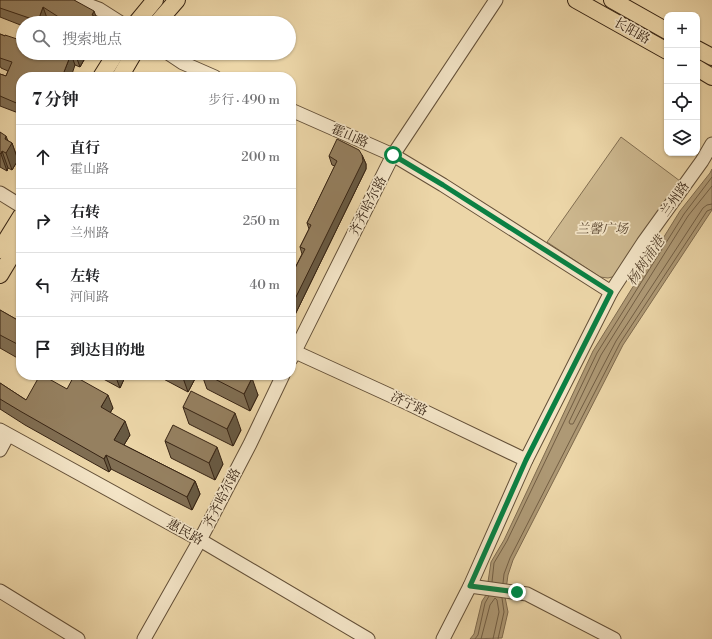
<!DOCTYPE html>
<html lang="zh">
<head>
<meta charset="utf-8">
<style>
  :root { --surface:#fff; --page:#f6f6f6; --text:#202124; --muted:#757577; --line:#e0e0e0 }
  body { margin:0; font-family:"Libre Bodoni","Noto Serif SC",serif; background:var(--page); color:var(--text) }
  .controls { position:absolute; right:12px; top:12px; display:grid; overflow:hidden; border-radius:8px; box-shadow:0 1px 3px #0004 }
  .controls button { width:36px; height:36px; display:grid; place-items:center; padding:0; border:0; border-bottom:1px solid var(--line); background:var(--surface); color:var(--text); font:20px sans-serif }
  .stop { position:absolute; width:12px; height:12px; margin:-9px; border:3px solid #0b8043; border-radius:50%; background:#fff }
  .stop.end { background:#0b8043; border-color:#fff; box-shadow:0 1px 4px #0008 }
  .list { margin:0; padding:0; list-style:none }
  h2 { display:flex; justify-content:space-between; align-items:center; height:52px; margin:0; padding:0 16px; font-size:17px }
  h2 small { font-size:13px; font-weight:400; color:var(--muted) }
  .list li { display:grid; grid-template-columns:26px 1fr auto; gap:12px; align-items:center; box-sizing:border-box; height:64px; padding:0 16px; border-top:1px solid var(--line) }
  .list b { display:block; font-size:15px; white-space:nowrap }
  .list p { margin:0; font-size:13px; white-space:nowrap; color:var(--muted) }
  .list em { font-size:13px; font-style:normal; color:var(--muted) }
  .icon { flex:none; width:22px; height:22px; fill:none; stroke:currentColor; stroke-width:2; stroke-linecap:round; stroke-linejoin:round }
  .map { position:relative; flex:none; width:712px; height:639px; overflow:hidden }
  .search { position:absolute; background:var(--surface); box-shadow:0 1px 3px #0004; left:16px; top:16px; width:280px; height:44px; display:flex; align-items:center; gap:10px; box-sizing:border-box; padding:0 14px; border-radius:22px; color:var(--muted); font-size:15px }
  .panel { position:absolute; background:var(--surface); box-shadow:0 1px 3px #0004; left:16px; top:72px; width:280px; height:308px; border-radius:16px }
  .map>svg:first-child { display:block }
  .green { fill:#cdb88f; stroke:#826e51 }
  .water { fill:#ae9975; stroke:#7e6a4e }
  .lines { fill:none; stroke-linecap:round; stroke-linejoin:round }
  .shore { stroke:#725e44; stroke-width:1 }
  .minor-casing { stroke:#645038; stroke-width:15 }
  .major-casing { stroke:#362313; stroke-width:18 }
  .minor { stroke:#f3e4c6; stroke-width:13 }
  .major { stroke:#ecd6a8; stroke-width:16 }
  .wall { fill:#806e53; stroke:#362313 }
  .shaded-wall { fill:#685a43; stroke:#362313 }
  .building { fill:#958060; stroke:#362313 }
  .route { stroke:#0b8043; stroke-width:5 }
  .labels { text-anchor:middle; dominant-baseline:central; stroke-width:3.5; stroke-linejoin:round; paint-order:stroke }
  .street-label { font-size:13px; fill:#362313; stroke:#f3e4c6 }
  .park-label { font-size:13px; font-style:italic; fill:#5c4832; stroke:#f3e4c6 }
  .water-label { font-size:14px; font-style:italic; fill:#5a4630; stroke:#f3e4c6 }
</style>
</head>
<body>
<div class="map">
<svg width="712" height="639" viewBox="0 0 712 639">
  <rect width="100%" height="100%" fill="#ecd6a8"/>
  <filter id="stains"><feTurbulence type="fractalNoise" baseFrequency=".005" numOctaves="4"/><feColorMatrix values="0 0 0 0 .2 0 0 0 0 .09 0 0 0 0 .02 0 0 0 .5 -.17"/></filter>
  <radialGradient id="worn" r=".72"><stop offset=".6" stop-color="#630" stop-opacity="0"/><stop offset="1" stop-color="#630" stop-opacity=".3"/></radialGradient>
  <!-- green -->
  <path class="green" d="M621,137L680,181L616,276L608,278L600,277L547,242Z"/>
  <!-- water -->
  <path class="water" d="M712,169V210L623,345L513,560L508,575L505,597L508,612L502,638L470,639L474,634L482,601L486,595L491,562L504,540L593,351L680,211L710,173Z"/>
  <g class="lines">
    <!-- shore -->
    <g class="shore">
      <path d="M712,186L688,216L601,355L569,422L570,424H573L616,341L703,208L707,205L712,204"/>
      <path d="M492,582L494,563L507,541L597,353L684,214L712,177"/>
      <path d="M503,583L504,574L510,558L620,343L707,211L712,209"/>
      <path d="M475,639L478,635L485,603L489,596"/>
      <path d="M481,639L490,605L495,598L497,600L499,612L493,639"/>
      <path d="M498,639L504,612L502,598"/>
    </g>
    <!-- minor casing -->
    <g class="minor-casing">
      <g id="minor">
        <path d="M74,0L99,9L121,23"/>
        <path d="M168,53L183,63L215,77"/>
        <path d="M291,110L393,155L443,185L611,292"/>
        <path d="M0,193L21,206"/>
        <path d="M291,350L407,403L526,460"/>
        <path d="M291,359L393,155L496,0"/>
        <path d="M0,430L200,540L368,639"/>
        <path d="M0,450L8,435"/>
        <path d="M470,586L527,594L614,639"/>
        <path d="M0,591L78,639"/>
        <path d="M144,639L200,540L250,444L283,375"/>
        <path d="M443,639L470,586L526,460L611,292L643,243L702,161L712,144"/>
      </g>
    </g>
    <!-- major casing -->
    <g class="major-casing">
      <g id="major">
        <path d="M576,0L667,51"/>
        <path d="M612,0L667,31"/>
        <path d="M136,23L155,0"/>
        <path d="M157,23L177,0"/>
        <path d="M697,49L712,57"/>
        <path d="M697,68L712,77"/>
        <path d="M101,77L116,53"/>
        <path d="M120,77L134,53"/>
        <path d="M0,250L21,216"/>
        <path d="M0,275L21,240"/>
      </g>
    </g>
    <!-- minor -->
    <use href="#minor" class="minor"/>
    <!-- major -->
    <use href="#major" class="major"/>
  </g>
  <!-- wall -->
  <g class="wall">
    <path d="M0,0H74L97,17L100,23H55L47,18L45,23H23V26L0,17Z"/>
    <path d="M0,34L5,36L23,53H88L80,67L75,65L21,77V114L0,106V74L6,76L8,71L1,68L0,66Z"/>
    <path d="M0,132L8,141L12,143L18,160L12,170L8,168L7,171L0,167Z"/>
    <path d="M362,155L366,164V169L291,323V276L302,254L300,247L309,229L307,223L335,166L332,165L329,156Z"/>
    <path d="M0,310L21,322V360L0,348Z"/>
    <path d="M96,375H126L120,388Z"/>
    <path d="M156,375H197L188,392Z"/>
    <path d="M202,375H247L258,395L250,411L207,389Z"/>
    <path d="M0,383L26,400L67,389L113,408L110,413L130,435L124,445L195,481L200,494L192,510L111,469L109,472L25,425L0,409Z"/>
    <path d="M183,407L241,430L233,446L189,424Z"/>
    <path d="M165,441L223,464L215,480L171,458Z"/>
  </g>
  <!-- shaded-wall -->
  <g class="shaded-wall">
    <path d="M43,7L47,18L45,23H38V21Z"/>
    <path d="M94,11L97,19L98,18L100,23H95L92,15Z"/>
    <path d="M78,53H88L80,67L76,56Z"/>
    <path d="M71,54L75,65L71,77H62Z"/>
    <path d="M6,136L10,146L12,143L18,160L12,170L6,153L5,139Z"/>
    <path d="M2,151L8,168L7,171L1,154Z"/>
    <path d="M362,155L366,164V169L291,323V307Z"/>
    <path d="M115,375H126L120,388Z"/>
    <path d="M182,375H197L188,392Z"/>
    <path d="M252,378L258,395L250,411L244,394Z"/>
    <path d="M108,395L113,408L105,421L101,407Z"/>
    <path d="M235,413L241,430L233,446L227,429Z"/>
    <path d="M125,421L130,435L119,453L114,440Z"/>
    <path d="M217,447L223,464L215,480L209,463Z"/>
    <path d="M106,455L111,469L109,472L104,459Z"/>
    <path d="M195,481L200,494L192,510L187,497Z"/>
  </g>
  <!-- building -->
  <g class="building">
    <path d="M0,0H74L94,11L92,15L98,18L95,23H68L43,7L38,21L0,8Z"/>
    <path d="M0,34L5,36V35L23,41V53H78L76,56L71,54L62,77H21V105L0,96V74L6,76L12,62L0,58Z"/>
    <path d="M0,132L6,136L5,139L12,143L6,153L2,151L1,154L0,153Z"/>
    <path d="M337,139L359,150L362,155L363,161L291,307V276L305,249L300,247L311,225L307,223L337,161L329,156Z"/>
    <path d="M0,310L21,322V346L0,335Z"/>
    <path d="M40,375H42L67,389L74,376L108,395L101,407L125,421L114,440L195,481L187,497L106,455L104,459L20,411L0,399V383L26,400Z"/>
    <path d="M207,375H247L252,378L244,394Z"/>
    <path d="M191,391L235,413L227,429L183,407Z"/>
    <path d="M173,425L217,447L209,463L165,441Z"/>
  </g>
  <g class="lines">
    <!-- route -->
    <path class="route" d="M393,155L443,185L611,292L526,460L470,586L517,592"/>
  </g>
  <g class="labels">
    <!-- street labels -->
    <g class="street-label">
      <text transform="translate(632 31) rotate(29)">长阳路</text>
      <text transform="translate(350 136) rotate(24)">霍山路</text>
      <text transform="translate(675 199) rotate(-55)">兰州路</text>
      <text transform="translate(368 206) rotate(-63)">齐齐哈尔路</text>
      <text transform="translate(409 404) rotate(25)">济宁路</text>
      <text transform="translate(222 498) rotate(-63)">齐齐哈尔路</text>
      <text transform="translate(185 532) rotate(29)">惠民路</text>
    </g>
    <!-- park labels -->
    <g class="park-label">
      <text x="602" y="229">兰馨广场</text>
    </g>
    <!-- water labels -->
    <g class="water-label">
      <text transform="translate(646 261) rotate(-56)">杨树浦港</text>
    </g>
  </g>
  <rect width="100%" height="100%" filter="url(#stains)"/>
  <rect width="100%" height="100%" fill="url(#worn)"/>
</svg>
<div class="controls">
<button>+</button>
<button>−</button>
<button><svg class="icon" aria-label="locate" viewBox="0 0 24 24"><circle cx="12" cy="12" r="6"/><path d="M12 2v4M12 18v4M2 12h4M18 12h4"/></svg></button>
<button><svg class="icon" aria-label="layers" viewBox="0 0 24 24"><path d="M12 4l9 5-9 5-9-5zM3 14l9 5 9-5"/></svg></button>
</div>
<div class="stop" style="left:393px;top:155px"></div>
<div class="stop end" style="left:517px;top:592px"></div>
<div class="search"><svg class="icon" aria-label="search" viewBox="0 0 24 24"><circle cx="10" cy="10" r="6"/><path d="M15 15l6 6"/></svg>搜索地点</div>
<section class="panel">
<h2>7 分钟<small>步行 · 490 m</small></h2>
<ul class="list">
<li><svg class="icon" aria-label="ahead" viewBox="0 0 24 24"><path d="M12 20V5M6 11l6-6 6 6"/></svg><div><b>直行</b><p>霍山路</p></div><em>200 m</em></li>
<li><svg class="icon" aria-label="right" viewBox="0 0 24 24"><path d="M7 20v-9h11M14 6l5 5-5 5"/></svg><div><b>右转</b><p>兰州路</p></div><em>250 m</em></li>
<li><svg class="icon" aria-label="left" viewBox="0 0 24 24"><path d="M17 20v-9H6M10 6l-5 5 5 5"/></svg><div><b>左转</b><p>河间路</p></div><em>40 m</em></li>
<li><svg class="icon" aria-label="arrive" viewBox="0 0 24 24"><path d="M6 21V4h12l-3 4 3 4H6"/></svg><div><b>到达目的地</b></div></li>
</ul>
</section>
</div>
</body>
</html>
